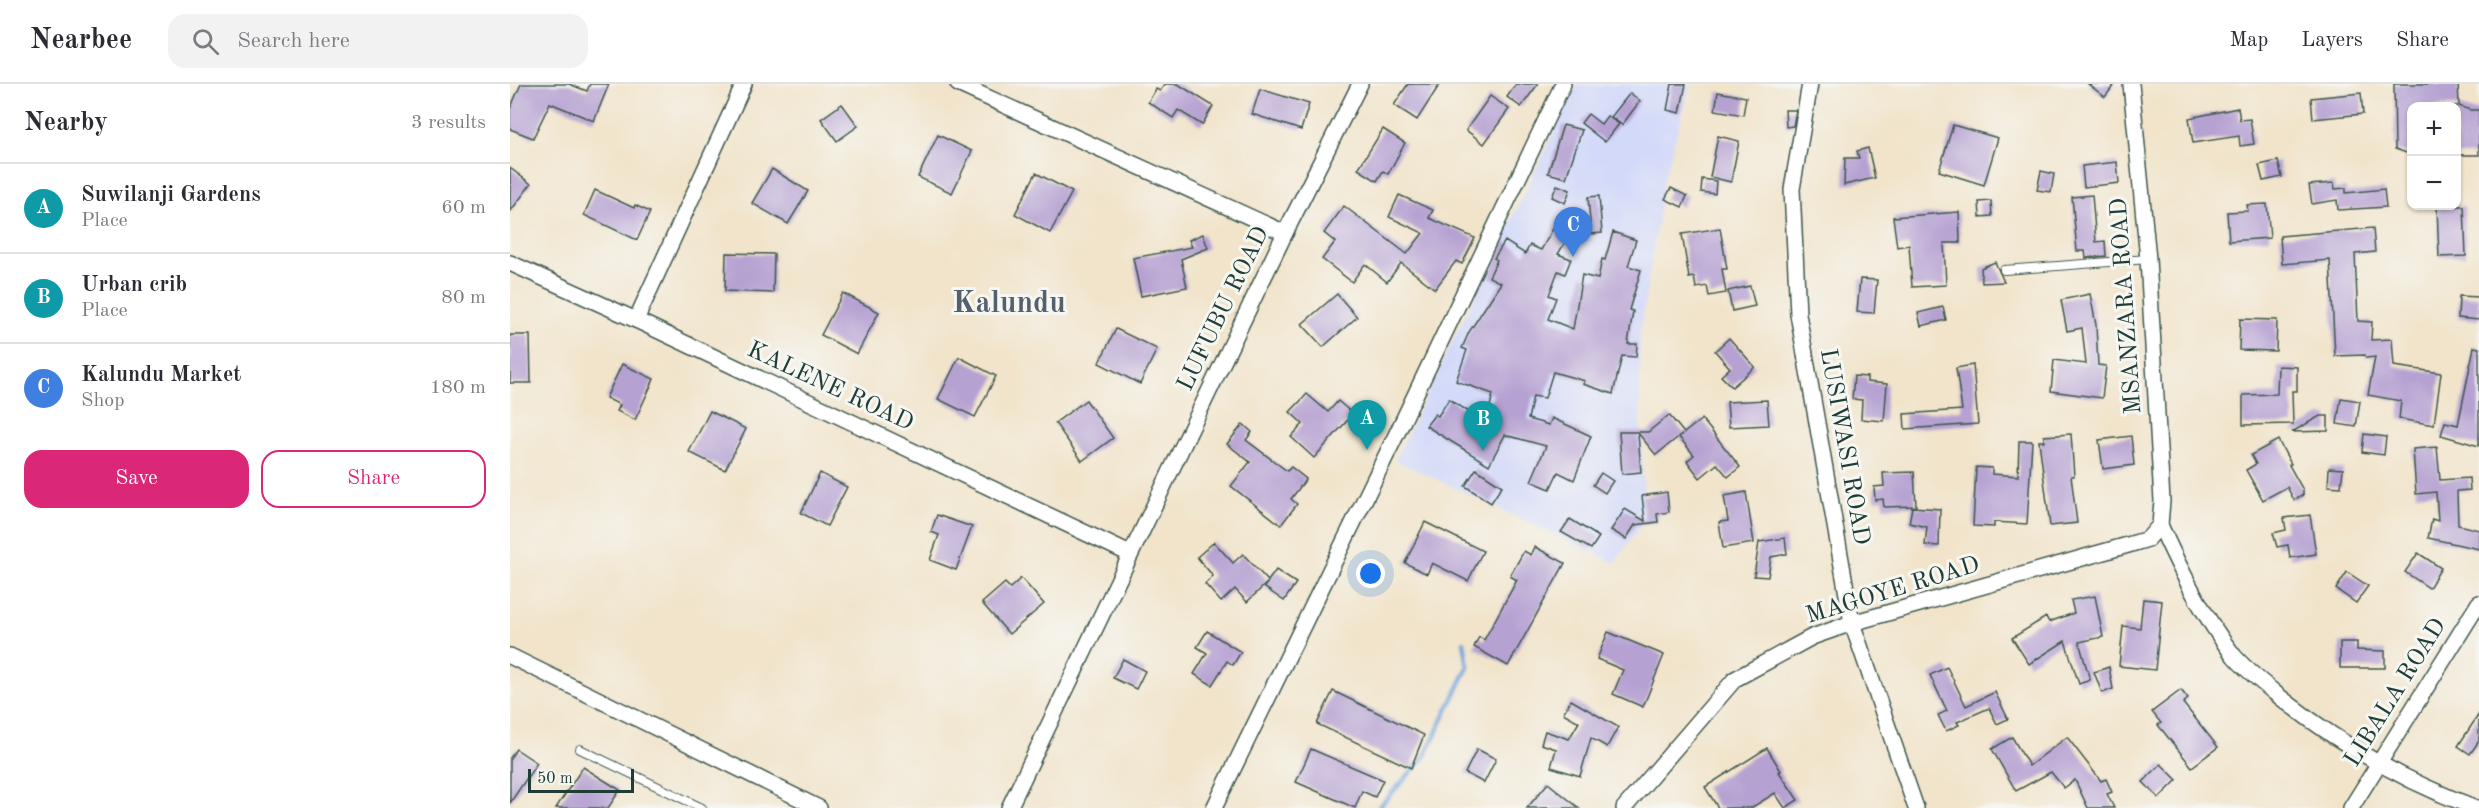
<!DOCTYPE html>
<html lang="en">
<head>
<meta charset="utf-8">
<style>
  :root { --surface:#fff; --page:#f2f2f3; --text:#2b2b33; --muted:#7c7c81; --line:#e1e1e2; --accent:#db2777 }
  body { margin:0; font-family:"Old Standard TT",serif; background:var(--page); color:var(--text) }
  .controls { position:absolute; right:18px; top:18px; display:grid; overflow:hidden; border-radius:12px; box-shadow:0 2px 4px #0004 }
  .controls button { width:54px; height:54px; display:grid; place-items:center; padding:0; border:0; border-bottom:2px solid var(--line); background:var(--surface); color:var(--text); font:30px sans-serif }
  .scale { position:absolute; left:18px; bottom:15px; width:106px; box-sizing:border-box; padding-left:6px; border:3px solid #1f3d34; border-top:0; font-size:16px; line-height:21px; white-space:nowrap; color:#1f3d34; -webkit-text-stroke:4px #f6f6f2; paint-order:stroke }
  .you { position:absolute; left:861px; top:490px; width:21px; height:21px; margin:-15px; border:4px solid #fff; border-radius:50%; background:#1a73e8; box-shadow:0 0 0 9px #1a73e833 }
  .badge { display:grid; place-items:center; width:39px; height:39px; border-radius:50%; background:var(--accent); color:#fff; font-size:20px; font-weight:700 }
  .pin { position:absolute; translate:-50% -50px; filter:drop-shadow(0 2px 3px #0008) }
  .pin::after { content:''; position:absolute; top:32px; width:21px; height:18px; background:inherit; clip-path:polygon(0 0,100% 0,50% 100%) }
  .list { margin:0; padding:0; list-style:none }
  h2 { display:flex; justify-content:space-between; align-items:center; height:78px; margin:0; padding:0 24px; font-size:26px }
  h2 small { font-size:20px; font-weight:400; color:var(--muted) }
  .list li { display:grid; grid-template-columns:39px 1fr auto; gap:18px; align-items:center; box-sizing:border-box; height:90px; padding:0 24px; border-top:2px solid var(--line) }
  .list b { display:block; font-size:22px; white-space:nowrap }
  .list p { margin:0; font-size:20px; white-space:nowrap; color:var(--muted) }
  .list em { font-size:20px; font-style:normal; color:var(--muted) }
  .actions { display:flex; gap:12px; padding:18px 24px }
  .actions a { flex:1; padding:14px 0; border:2px solid var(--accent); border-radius:18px; text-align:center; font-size:21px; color:var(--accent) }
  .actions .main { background:var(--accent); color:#fff }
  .icon { flex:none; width:33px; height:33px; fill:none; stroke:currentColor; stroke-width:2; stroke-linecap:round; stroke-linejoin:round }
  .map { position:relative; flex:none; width:1969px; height:724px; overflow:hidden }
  header { display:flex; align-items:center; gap:36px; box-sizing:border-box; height:84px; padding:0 30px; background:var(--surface); border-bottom:2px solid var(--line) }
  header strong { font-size:28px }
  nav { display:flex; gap:33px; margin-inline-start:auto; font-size:21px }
  .search { width:420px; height:54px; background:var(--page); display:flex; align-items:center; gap:15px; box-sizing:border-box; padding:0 21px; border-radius:18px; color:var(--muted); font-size:22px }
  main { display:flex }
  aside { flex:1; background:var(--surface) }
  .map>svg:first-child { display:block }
  .built { fill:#d3d9f9 }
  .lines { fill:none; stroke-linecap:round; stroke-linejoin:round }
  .stream { stroke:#6ea1d9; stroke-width:4.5 }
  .building { fill:#b5a1d2 }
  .lane-casing { stroke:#3e564b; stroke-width:10 }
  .street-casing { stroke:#3e564b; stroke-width:18 }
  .lane { stroke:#fff; stroke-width:8 }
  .street { stroke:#fff; stroke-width:15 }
  .labels { text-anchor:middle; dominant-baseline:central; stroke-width:6; stroke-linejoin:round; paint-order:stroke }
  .street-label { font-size:24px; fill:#1f3d34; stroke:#f6f6f2 }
  .district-label { font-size:30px; font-weight:bold; fill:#54606b; stroke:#f6f6f2 }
</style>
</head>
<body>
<header>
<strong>Nearbee</strong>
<div class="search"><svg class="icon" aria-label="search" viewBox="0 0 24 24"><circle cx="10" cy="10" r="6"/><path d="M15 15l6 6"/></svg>Search here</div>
<nav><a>Map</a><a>Layers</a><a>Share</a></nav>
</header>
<main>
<aside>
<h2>Nearby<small>3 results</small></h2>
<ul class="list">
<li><span class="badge" style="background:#0f9aa8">A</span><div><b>Suwilanji Gardens</b><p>Place</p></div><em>60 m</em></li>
<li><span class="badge" style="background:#0f9aa8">B</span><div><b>Urban crib</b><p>Place</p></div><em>80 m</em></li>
<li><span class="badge" style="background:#3f7fe0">C</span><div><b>Kalundu Market</b><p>Shop</p></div><em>180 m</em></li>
</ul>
<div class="actions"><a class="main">Save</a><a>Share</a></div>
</aside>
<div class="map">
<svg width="1969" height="724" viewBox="0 0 1969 724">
  <rect width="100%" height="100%" fill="#f6f6f2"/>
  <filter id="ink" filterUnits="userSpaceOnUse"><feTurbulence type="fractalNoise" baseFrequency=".0167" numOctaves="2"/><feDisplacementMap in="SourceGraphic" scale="12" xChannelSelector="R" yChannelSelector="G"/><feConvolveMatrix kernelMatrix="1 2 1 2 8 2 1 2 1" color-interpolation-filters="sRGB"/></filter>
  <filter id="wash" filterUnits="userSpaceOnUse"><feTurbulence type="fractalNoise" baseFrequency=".008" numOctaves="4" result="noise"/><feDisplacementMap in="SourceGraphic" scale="24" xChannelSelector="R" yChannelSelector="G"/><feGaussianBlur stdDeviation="1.35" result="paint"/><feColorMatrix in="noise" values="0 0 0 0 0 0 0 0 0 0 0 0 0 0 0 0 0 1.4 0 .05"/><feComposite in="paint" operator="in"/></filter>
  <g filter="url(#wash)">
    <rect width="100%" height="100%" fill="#f1e4cb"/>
    <!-- built -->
    <path class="built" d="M1067,0H1181L1154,95L1130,250V327L1135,435L1105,479L885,376Z"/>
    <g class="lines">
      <!-- stream -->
      <path class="stream" d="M868,724L914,674L958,583L954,558"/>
    </g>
    <g id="blocks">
      <!-- building -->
      <g class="building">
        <path d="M11,0H59L77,7L80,0H99L84,37L40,19L23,54L0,45V25Z"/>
        <path d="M655,0H668L703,22L692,41L668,26L663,34L638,18L646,5L650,7Z"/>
        <path d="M898,0H930L907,36L884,21Z"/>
        <path d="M1006,0H1028L1011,23L997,13Z"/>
        <path d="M1162,0H1176L1170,29L1157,26Z"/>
        <path d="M1578,0H1605L1595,13Z"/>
        <path d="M1884,0H1948L1949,22L1960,26H1969V71H1947V22H1902V71L1885,65Z"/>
        <path d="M750,5L799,20L791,46L742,30Z"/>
        <path d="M1208,8L1236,13L1233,31L1205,26Z"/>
        <path d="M1120,9L1130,17L1112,41L1101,33Z"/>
        <path d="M1851,9L1853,30L1803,35L1801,14Z"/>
        <path d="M980,12L999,25L974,60L956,46Z"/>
        <path d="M332,20L348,42L327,57L311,35Z"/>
        <path d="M1728,24L1730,36L1740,35L1744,60L1730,62L1729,52L1683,59L1679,34Z"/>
        <path d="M1275,26H1286L1283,42L1276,43Z"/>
        <path d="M1078,30L1091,40L1097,32L1109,40L1095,58L1071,39Z"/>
        <path d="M1053,41L1072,46L1056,94L1038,89Z"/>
        <path d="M1443,41L1488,54L1474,101L1429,87Z"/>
        <path d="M873,45L895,59L878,90L873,87L867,97L848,85Z"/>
        <path d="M428,51L462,67L442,109L408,93Z"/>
        <path d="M1208,52L1229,57L1221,98L1200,93Z"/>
        <path d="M1358,64L1365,94L1334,101L1335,74H1349L1347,67Z"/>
        <path d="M1768,77L1772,93L1753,97L1749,81Z"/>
        <path d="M1607,78L1609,99L1574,103L1572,82Z"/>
        <path d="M0,84L21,100L0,128Z"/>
        <path d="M262,85L298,107L278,140L242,119Z"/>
        <path d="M1531,87L1544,90L1541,108L1527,106Z"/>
        <path d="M526,89L562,108L540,149L505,130Z"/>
        <path d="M1192,95L1206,97L1205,110L1191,108Z"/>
        <path d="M1824,99L1825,105L1836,104V109L1874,105L1876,123L1828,126L1827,116L1802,120L1799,101Z"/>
        <path d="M1047,101L1060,106L1055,119L1042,113Z"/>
        <path d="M1161,104L1177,112L1172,123L1155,115Z"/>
        <path d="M85,106L124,124L125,121L140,128L127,156L74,131Z"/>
        <path d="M889,111L923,126L919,134L965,154L952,180L946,177L925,205L891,179L877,198L855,180L842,198L812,175L825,158L814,149L834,122L897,170L913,149L879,133Z"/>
        <path d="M1582,111L1586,158L1595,157L1596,172L1576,174L1575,167H1567L1562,113Z"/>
        <path d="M1089,112L1092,149L1081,150L1078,113Z"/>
        <path d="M1481,117L1482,132L1470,133L1469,118Z"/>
        <path d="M1757,120L1760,154L1719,157L1717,128L1738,127L1737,121Z"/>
        <path d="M1927,122H1954L1956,172L1929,173Z"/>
        <path d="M1449,128L1450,159H1434L1436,201L1402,203L1399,161L1387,163L1383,133Z"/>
        <path d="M1049,134L1064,143L1048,170L1061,175L1055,190L1048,187L1039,211L1046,214L1038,235L1063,245L1072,191L1088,195L1092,175L1095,176L1103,148L1126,156L1118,182L1131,186L1119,226L1123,227L1118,260H1127L1126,273L1112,272L1103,310L1073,300L1075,297L1043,288L1035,314L1023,312L1018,335L1039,341L1042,334L1081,352L1064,396L1048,388L1040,405L1021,397L1036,362L995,351L979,381L916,342L925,330L928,332L939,315L976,339L983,310L946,297L957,266L952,264L959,248L991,199L979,193L987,176L984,174L995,157L1015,170L1020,161L1031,166Z"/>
        <path d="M1210,144L1217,185H1212L1216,209L1199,212L1197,202L1186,204L1184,193L1179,194L1172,150Z"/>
        <path d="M1863,144L1865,168L1845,170L1848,237L1862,238L1861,256L1882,255L1884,282L1931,289L1924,341L1889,335L1891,317L1858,311L1865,273L1856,274L1855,271L1825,272L1820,176L1772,180L1770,152Z"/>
        <path d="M693,150L698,164L671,175L677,203L631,212L623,174L682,163L679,156Z"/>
        <path d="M216,169L264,170L263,209L215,207Z"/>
        <path d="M1485,178L1494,198L1472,199L1471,184Z"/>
        <path d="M1350,195L1367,196L1364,229L1347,228Z"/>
        <path d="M1240,202L1245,222L1222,227L1218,207Z"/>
        <path d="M333,209L369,228L347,270L311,251Z"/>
        <path d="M827,210L847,233L813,263L792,240Z"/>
        <path d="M1580,210L1586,241L1588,281L1596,282L1592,314L1541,307L1544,276L1576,280L1572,244L1557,247L1551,216Z"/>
        <path d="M1949,212L1969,213V236L1948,234Z"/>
        <path d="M1433,223L1436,236L1411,242L1408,229Z"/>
        <path d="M1730,235L1767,236L1766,267L1729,266Z"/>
        <path d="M606,245L647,265L630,300L589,279Z"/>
        <path d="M0,251H20L21,299H0Z"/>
        <path d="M1219,254L1245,283L1222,303L1211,292L1220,284L1205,267Z"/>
        <path d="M1964,263L1969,264V362L1931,351L1935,338L1948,341Z"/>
        <path d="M449,273L486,292L465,333L428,315Z"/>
        <path d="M112,280L144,295L125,336L107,327L110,321L96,314Z"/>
        <path d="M1463,281L1468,340L1395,345L1394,330L1452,326L1446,284Z"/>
        <path d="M1768,282L1787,283V307H1782L1783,340L1733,341V311L1767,310Z"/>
        <path d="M1344,292L1357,293V298L1377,300L1374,337L1351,335L1352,316L1342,315Z"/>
        <path d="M797,310L818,328L828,317L843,330L804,374L781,353L793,340L780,328Z"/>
        <path d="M1831,314L1850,317L1846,343L1827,340Z"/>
        <path d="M576,316L603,354L572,377L545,339Z"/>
        <path d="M1257,316L1259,341L1219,343L1217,318Z"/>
        <path d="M200,327L236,345L215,386L179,368Z"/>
        <path d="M1159,331L1174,349L1192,335L1230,383L1218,393L1207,380L1190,394L1177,377L1184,371L1169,353L1172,350L1146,371L1128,349L1131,388L1112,390L1109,348H1138Z"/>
        <path d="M1810,332H1818V347L1782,348Z"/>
        <path d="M733,340L742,348L736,356L777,387L781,383L796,395L781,415L787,420L771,441L721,402L740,378L717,360Z"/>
        <path d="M1561,350L1564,392H1561L1567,439L1540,442L1529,357H1534V352Z"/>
        <path d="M1854,350L1876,353L1874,371L1852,368Z"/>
        <path d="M1621,352L1624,381L1593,385L1589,356Z"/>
        <path d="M1768,356L1781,380L1779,381L1793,406V411L1784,416L1777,403L1753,416L1736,386L1746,380L1741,371Z"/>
        <path d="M1509,357H1522L1517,440L1484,438V443L1463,442L1466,383L1482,384V390L1508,392Z"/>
        <path d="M1927,363L1930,396L1959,394L1960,406L1947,407L1948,441L1969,446V465L1918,454L1922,435L1928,437L1926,408L1906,410L1903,365Z"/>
        <path d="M1819,384L1833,385L1831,403L1818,402Z"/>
        <path d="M966,385L992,402L981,419L955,402Z"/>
        <path d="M1404,388L1406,422L1374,423L1373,415L1365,416L1364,403L1374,402L1373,389Z"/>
        <path d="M310,389L337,403L317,442L291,429Z"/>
        <path d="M1091,389L1103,397L1095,409L1083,401Z"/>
        <path d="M1157,408L1159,428L1147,430L1148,438L1125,441L1116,455L1101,446L1115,425L1135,437L1132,412Z"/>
        <path d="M1236,408L1244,459L1213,464L1209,438L1218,437L1214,412Z"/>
        <path d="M1402,423L1430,425L1429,462L1415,461L1417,443L1399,439Z"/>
        <path d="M427,431L462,443L446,486L420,476L429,451L421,448Z"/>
        <path d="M1800,431L1806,470L1780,474L1778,461L1767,463L1763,449L1776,446L1774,434Z"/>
        <path d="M1060,435L1089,453L1081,465L1051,448Z"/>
        <path d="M915,438L973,467L958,497L922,479L917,490L895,479Z"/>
        <path d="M1275,454L1277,470L1261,473L1258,493L1244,492L1249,458Z"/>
        <path d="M704,458L723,479L733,470L758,497L766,486L786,499L774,517L754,503L758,498L737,518L725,505L711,518L695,500L703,492L687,473Z"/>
        <path d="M1025,463L1055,479L998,582L964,563L969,553L974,556L1007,496L1000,492L1014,467L1021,471Z"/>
        <path d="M1908,469L1931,484L1919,504L1895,488Z"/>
        <path d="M1837,488L1858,502L1846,519L1826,505Z"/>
        <path d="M511,494L534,520L499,550L472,519L495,499L500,504Z"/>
        <path d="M1585,512L1593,553L1569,558L1580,596L1569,600L1555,557L1519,580L1502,554L1536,533L1539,538L1564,529L1561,516Z"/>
        <path d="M1633,515L1652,517L1645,586L1609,582L1613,542L1630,544Z"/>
        <path d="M697,547L731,568L723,581L717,577L702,601L684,590L697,569L687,563Z"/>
        <path d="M1098,548L1154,571L1133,623L1103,610L1113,586L1087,575Z"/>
        <path d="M1830,558H1847V566L1875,567V584H1830Z"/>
        <path d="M613,575L635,587L626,605L603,594Z"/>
        <path d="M1437,583L1456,622L1485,608L1498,635L1487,640L1479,624L1447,638L1449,641L1436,647L1428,631L1437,627L1420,591Z"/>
        <path d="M1599,583L1603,605L1592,609L1584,588Z"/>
        <path d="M1671,606L1678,615L1673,619L1708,663L1682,683L1648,641L1651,639L1642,628Z"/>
        <path d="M823,607L914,651L901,684L807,640Z"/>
        <path d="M1061,616L1108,643L1097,663L1081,654L1070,692L1041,683L1046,665L1031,660L1035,647L1059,655L1069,638L1053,629Z"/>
        <path d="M1969,630V657L1960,670L1948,662Z"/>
        <path d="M1502,653L1519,682L1557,653L1591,697L1596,695L1602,708L1597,710L1604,724H1578L1565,696L1554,704L1541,688L1506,707L1482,665Z"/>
        <path d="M1257,664L1271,687L1269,688L1288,716L1275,724L1265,709L1241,724H1208L1195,703Z"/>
        <path d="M6,665L27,679L0,719V674Z"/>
        <path d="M801,665L873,696L865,713L852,707L845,724L786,698Z"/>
        <path d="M967,665L986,675L974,699L955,689Z"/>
        <path d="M1651,680L1667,696L1649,714L1633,698Z"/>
        <path d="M73,683L110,706L98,724H46Z"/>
        <path d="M1038,699L1069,724H1017Z"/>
      </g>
    </g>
  </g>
  <g filter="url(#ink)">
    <use href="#blocks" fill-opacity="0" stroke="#3e564b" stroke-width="1.5"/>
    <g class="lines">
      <!-- lane casing -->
      <g class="lane-casing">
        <g id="lane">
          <path d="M1494,186L1638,175"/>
          <path d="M70,665L192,724"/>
        </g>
      </g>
      <!-- street casing -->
      <g class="street-casing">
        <g id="street">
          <path d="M448,0L775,149"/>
          <path d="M1300,0L1282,105L1288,230L1342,539L1406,724"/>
          <path d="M1621,0L1638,175L1652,417L1650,441"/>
          <path d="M0,179L126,236L620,470"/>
          <path d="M126,236L234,0"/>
          <path d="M1650,441C1671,487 1693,532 1724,572C1736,586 1751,597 1765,609C1826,658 1893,697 1966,724"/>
          <path d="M0,572L309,724"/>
          <path d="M499,724L775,149L850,0"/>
          <path d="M704,724L889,345L1053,0"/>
          <path d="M1114,724L1225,595L1302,553L1342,539L1618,461L1638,455L1650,441"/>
          <path d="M1841,724L1969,519"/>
        </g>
      </g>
      <!-- lane -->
      <use href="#lane" class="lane"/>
      <!-- street -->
      <use href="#street" class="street"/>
    </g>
  </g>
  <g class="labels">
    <!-- street labels -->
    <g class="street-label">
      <text transform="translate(1617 222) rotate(-94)">MSANZARA ROAD</text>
      <text transform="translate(714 225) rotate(-64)">LUFUBU ROAD</text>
      <text transform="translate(320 303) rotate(25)">KALENE ROAD</text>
      <text transform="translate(1334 363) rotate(80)">LUSIWASI ROAD</text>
      <text transform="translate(1383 507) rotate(-17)">MAGOYE ROAD</text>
      <text transform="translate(1886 609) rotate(-58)">LIBALA ROAD</text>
    </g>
    <!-- district labels -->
    <g class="district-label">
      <text x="499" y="220">Kalundu</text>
    </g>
  </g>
</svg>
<div class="controls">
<button>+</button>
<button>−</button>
</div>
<div class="scale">50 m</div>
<div class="you"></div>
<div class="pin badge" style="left:857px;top:366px;background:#0f9aa8">A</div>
<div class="pin badge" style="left:973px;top:367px;background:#0f9aa8">B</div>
<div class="pin badge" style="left:1063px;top:173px;background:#3f7fe0">C</div>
</div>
</main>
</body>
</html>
